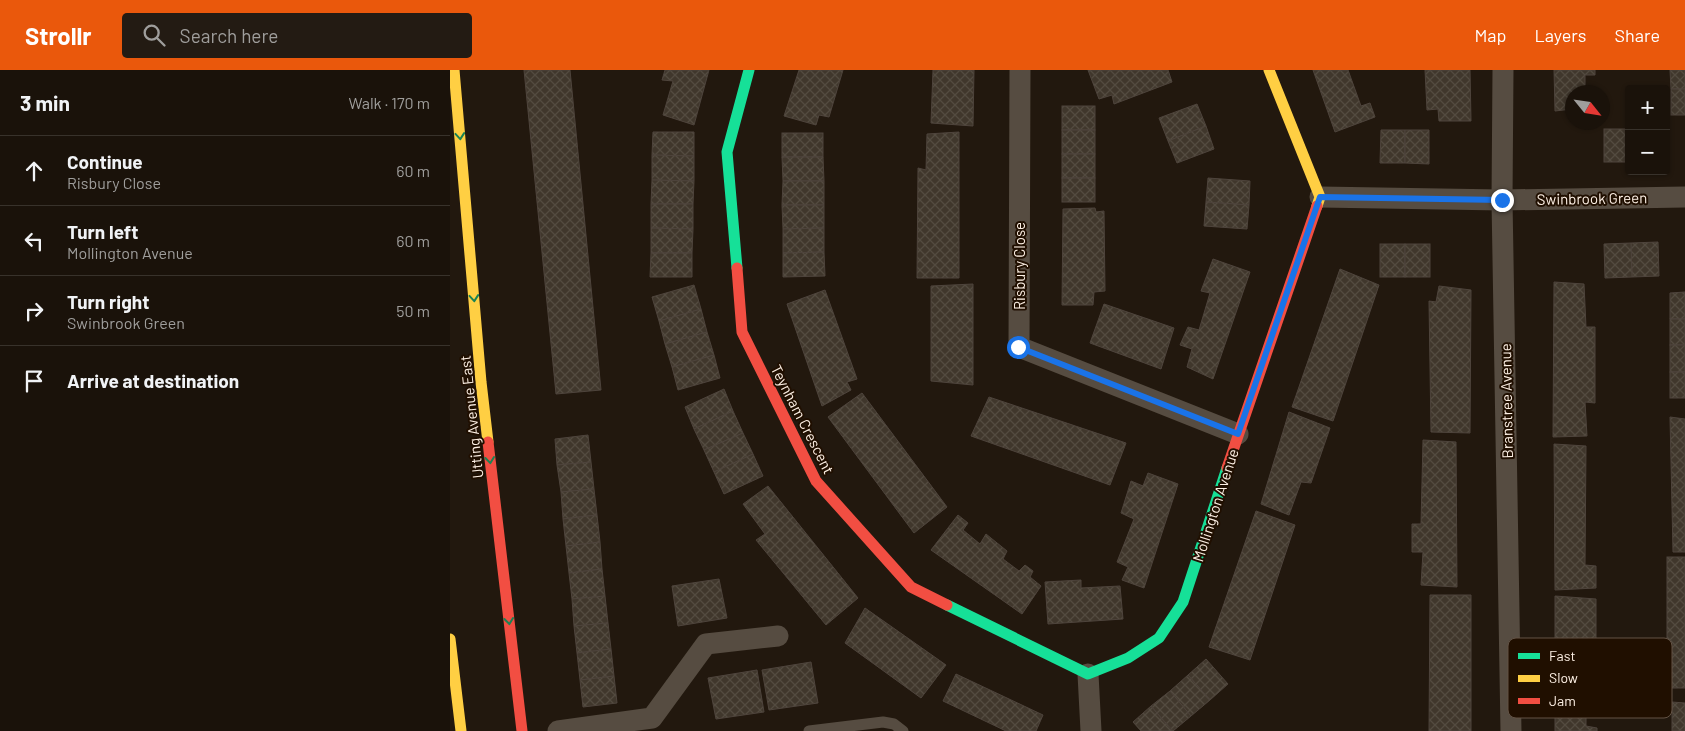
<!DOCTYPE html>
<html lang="en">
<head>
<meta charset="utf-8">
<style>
  :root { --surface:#1a120a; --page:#231b13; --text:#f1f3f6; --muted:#9f9e9c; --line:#38322b; --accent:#ea580c }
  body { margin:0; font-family:Barlow,sans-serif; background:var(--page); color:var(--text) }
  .controls { position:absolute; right:15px; top:15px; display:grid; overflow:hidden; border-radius:5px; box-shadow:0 1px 4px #0004 }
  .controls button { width:45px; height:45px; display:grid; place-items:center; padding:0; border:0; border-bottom:1px solid var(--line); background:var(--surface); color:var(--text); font:25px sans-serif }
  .compass { position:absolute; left:1115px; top:15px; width:45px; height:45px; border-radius:50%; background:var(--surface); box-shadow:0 1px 4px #0004; rotate:120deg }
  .stop { position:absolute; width:15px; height:15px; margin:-11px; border:4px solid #1a73e8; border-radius:50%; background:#fff }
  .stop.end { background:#1a73e8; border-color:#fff; box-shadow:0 1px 5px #0008 }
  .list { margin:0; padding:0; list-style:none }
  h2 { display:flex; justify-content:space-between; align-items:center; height:65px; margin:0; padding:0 20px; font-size:21px }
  h2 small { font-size:16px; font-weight:400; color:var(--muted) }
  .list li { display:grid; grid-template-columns:32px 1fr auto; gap:15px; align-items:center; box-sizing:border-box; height:70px; padding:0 20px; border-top:1px solid var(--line) }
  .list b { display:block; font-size:19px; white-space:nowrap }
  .list p { margin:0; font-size:16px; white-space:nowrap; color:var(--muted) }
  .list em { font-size:16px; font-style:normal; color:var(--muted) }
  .icon { flex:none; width:28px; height:28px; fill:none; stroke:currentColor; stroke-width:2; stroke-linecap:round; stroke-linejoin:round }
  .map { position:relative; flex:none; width:1235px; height:661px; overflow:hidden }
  header { display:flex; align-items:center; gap:30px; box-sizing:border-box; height:70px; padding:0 25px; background:var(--accent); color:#fff }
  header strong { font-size:24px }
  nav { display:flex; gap:28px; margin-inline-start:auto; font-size:18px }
  .search { width:350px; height:45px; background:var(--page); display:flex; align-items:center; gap:12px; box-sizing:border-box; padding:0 18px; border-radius:5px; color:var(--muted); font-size:19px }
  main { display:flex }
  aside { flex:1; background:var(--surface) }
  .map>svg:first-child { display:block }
  .building { fill:url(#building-cross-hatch); stroke:#4e443c }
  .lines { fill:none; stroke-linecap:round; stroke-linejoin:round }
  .lane { stroke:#564c41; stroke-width:11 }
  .street { stroke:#564c41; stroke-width:21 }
  .fast { stroke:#16e098; stroke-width:11 }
  .slow { stroke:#ffcf43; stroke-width:11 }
  .jam { stroke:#f24e42; stroke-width:11 }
  .oneway { stroke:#1a8254 }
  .route { stroke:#1a73e8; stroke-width:6 }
  .labels { text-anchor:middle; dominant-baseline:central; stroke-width:4; stroke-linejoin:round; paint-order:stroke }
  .street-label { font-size:15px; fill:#fef1e5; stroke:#200f00 }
  .key { fill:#200f00; stroke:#635345; stroke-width:1 }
  .key-label { font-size:14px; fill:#fef1e5 }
</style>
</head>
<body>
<header>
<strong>Strollr</strong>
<div class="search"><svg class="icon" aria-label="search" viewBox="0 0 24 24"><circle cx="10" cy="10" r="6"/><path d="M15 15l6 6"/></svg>Search here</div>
<nav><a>Map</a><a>Layers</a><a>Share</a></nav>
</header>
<main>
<aside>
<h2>3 min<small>Walk · 170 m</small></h2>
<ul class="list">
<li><svg class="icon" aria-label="ahead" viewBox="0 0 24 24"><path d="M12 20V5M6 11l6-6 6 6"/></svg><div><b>Continue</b><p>Risbury Close</p></div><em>60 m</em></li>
<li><svg class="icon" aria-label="left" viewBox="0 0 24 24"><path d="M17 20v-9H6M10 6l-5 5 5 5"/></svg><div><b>Turn left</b><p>Mollington Avenue</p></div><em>60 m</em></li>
<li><svg class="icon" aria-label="right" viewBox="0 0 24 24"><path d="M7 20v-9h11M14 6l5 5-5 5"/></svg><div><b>Turn right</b><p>Swinbrook Green</p></div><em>50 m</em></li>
<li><svg class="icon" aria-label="arrive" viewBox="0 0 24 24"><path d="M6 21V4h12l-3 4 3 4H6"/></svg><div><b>Arrive at destination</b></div></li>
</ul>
</aside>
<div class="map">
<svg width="1235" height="661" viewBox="0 0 1235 661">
  <defs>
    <pattern id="building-cross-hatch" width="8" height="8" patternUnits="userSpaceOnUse" patternTransform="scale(1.25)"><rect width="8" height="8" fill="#40372c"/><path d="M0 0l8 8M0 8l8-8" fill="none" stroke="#534b40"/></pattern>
  </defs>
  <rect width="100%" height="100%" fill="#22180e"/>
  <!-- building -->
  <g class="building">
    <path d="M74,0H120L151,320L106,324Z"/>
    <path d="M215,0H259L244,55L213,45L223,11L212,10Z"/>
    <path d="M349,0H393L379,47L369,45L366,55L334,46Z"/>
    <path d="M483,0H524L523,56L481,53Z"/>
    <path d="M638,0H718L722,12L664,34L662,25L649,29Z"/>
    <path d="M863,0H898L911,36L920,33L925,47L885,62Z"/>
    <path d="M975,0H1020L1021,51H989L988,39L977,40Z"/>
    <path d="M1104,0H1145V5H1135V22H1122V39L1105,41Z"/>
    <path d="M1220,0H1235V19H1221Z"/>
    <rect x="1221" y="19" width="14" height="26"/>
    <path d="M747,34L756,56L718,71L709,48Z"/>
    <rect x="612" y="36" width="33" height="24"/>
    <path d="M756,56L764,79L727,93L718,71Z"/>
    <rect x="1154" y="59" width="25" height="33"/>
    <rect x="612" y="60" width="33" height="24"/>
    <path d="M931,60H955V93H930Z"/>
    <path d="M955,60H979V94L955,93Z"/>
    <path d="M203,62H244V86L202,85Z"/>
    <path d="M509,62V208H467L468,98L476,100L477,64Z"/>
    <rect x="332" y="63" width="41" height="24"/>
    <rect x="612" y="84" width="33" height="24"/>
    <path d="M202,85L244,86V111L202,110Z"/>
    <path d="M332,87H373L374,111H333Z"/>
    <rect x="612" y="108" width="33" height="24"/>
    <path d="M758,108L800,111L799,135L756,132Z"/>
    <path d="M202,110L244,111L243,134H201Z"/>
    <path d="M333,111H374V135H332Z"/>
    <path d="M756,132L799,135L797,159L754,156Z"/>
    <path d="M201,134H243V159L201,158Z"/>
    <path d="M332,135H374V158L333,159Z"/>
    <path d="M645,138L646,142L654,141L655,221L644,222L643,235H612L613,139Z"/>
    <path d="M201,158L243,159L242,183H201Z"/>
    <path d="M374,158V182L333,183V159Z"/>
    <path d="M1208,172L1209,206L1182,207L1181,173Z"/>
    <path d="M1181,173L1182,207L1155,208L1154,174Z"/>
    <rect x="930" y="174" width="25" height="33"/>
    <rect x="955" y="174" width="25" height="33"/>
    <path d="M374,182L375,206L333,207V183Z"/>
    <path d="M201,183H242V207H200Z"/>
    <path d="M763,189L800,202L763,309L737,297L742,279L730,275L738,257L749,260L760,223L751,221Z"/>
    <path d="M890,199L929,215L883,351L842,337Z"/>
    <path d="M1104,212L1134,214L1136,257H1145V333L1135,332L1137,366L1103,367Z"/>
    <path d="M523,214V315L481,311V216Z"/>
    <path d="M244,215L251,239L209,251L202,227Z"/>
    <path d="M989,216L1021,220L1020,363L981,362L979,231L986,232Z"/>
    <path d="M375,220L407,309L397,312L401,320L372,336L337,234Z"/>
    <path d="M1235,222V249H1220V223Z"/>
    <path d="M654,234L724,258L711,299L640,273Z"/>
    <path d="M251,239L257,262L215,274L209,251Z"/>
    <rect x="1220" y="249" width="15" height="26"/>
    <path d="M257,262L264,285L222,297L215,274Z"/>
    <rect x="1220" y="275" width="15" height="27"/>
    <path d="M264,285L270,308L228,320L222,297Z"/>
    <rect x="1220" y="302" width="15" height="26"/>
    <path d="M274,319L283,341L244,359L235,337Z"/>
    <path d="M412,323L497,437L464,463L378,347Z"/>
    <path d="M539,327L676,373L660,415L521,366Z"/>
    <path d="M283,341L293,363L254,380L244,359Z"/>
    <path d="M839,342L880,358L861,413L851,412L839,445L811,434Z"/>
    <path d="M1220,347L1235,349V482H1223Z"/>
    <path d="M293,363L303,384L264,402L254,380Z"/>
    <path d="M138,365L141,392L107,395L105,369Z"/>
    <path d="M973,370L1006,372L1007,517L971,515L973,482H962V454H971Z"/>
    <path d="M1104,374L1136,376L1135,495L1146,496V518L1105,520Z"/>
    <path d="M303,384L313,406L274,424L264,402Z"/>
    <path d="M141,392L144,419L111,422L107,395Z"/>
    <path d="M698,403L728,414L694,518L672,510L678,497L667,492L684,449L671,443L681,411L693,416Z"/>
    <path d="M318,416L408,528L376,555L306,470L315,464L293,434Z"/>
    <path d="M144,419L147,445L113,449L111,422Z"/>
    <path d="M806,441L845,455L800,590L759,577Z"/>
    <path d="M147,445L150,472L116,476L113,449Z"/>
    <path d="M508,445L518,453L513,460L530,474L536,464L557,481L553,489L569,501L575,495L583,501L580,507L591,516L572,544L481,480Z"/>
    <path d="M150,472L152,499L119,503L116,476Z"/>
    <rect x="1217" y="487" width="18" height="131"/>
    <path d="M152,499L155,526L122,529L119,503Z"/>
    <path d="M269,509L277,548L228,556L222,516Z"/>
    <path d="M631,510V518L670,516L673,549L598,554L595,512Z"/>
    <path d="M980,525H1021V661H979Z"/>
    <path d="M155,526L158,553L124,556L122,529Z"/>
    <path d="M1105,526L1146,529V587L1137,586L1136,610L1147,612L1146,636L1136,637V656L1147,658V661H1105Z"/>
    <path d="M415,538L496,595L471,628L395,573Z"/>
    <path d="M158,553L161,579L127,583L124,556Z"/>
    <path d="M161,579L164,606L130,610L127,583Z"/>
    <path d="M756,589L778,614L760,630L738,605Z"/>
    <path d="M361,592L368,633L319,640L312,600Z"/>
    <path d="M307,600L314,642L266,649L258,608Z"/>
    <path d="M506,604L593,645L586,661H556L493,631Z"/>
    <path d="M738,605L760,630L741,646L720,621Z"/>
    <path d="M164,606L167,633L133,637L130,610Z"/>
    <path d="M720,621L741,646L723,661L701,636Z"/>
    <path d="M1222,632L1235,633V661H1222Z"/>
    <path d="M701,636L722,661H691L683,652Z"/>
  </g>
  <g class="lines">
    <!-- lane -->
    <path class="lane" d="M359,661L433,652L444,654L453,661"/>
    <!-- street -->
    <g class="street">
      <path d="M570,0L569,277L788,364"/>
      <path d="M1053,0L1052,130L1061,661"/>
      <path d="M870,127L1052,130L1235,127"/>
      <path d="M638,604L641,661"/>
      <path d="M108,661L202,648L256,574L328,566"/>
    </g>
    <!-- fast -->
    <g class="fast">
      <path d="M287,198L277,82L299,0"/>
      <path d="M497,535L638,604L678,588L709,568L733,532L777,398"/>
    </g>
    <!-- slow -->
    <g class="slow">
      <path d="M4,0L31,312L38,372"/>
      <path d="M819,0L870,127L867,136"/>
      <path d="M0,569L11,661"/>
    </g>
    <!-- jam -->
    <g class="jam">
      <path d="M287,198L292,262L366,411L461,517L497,535"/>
      <path d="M38,372L72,661"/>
      <path d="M777,398L867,136"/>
    </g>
  </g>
  <!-- one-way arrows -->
  <defs><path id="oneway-chevron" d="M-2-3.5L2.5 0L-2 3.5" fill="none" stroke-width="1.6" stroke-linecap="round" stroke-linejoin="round" transform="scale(1.25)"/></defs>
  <g class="oneway">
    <use href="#oneway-chevron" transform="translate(10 66) rotate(85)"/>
    <use href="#oneway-chevron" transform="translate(24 228) rotate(85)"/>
    <use href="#oneway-chevron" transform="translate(40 390) rotate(83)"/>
    <use href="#oneway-chevron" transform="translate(59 551) rotate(83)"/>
  </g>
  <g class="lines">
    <!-- route -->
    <path class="route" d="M568,277L788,364L870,127L1052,130"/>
  </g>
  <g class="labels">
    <!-- street labels -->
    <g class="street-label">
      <text transform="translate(1142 128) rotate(-1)">Swinbrook Green</text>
      <text transform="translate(569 196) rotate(-90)">Risbury Close</text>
      <text transform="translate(1056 331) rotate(-91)">Branstree Avenue</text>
      <text transform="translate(21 347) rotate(-96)">Utting Avenue East</text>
      <text transform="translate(353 349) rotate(63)">Teynham Crescent</text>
      <text transform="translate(765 435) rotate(-72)">Mollington Avenue</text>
    </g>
  </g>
  <!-- legend -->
  <rect x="1058" y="568" width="164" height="80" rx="8" class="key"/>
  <rect x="1068" y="583" width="22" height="6" fill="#16e098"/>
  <rect x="1068" y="605" width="22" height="7" fill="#ffcf43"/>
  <rect x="1068" y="628" width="22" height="6" fill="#f24e42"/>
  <g class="key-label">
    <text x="1099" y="591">Fast</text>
    <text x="1099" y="613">Slow</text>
    <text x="1099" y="636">Jam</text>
  </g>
</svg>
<div class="controls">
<button>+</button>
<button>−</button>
</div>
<svg class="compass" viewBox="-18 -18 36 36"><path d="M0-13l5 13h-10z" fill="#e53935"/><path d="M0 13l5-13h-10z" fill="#9f9e9c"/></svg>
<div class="stop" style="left:568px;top:277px"></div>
<div class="stop end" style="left:1052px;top:130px"></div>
</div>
</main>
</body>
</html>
